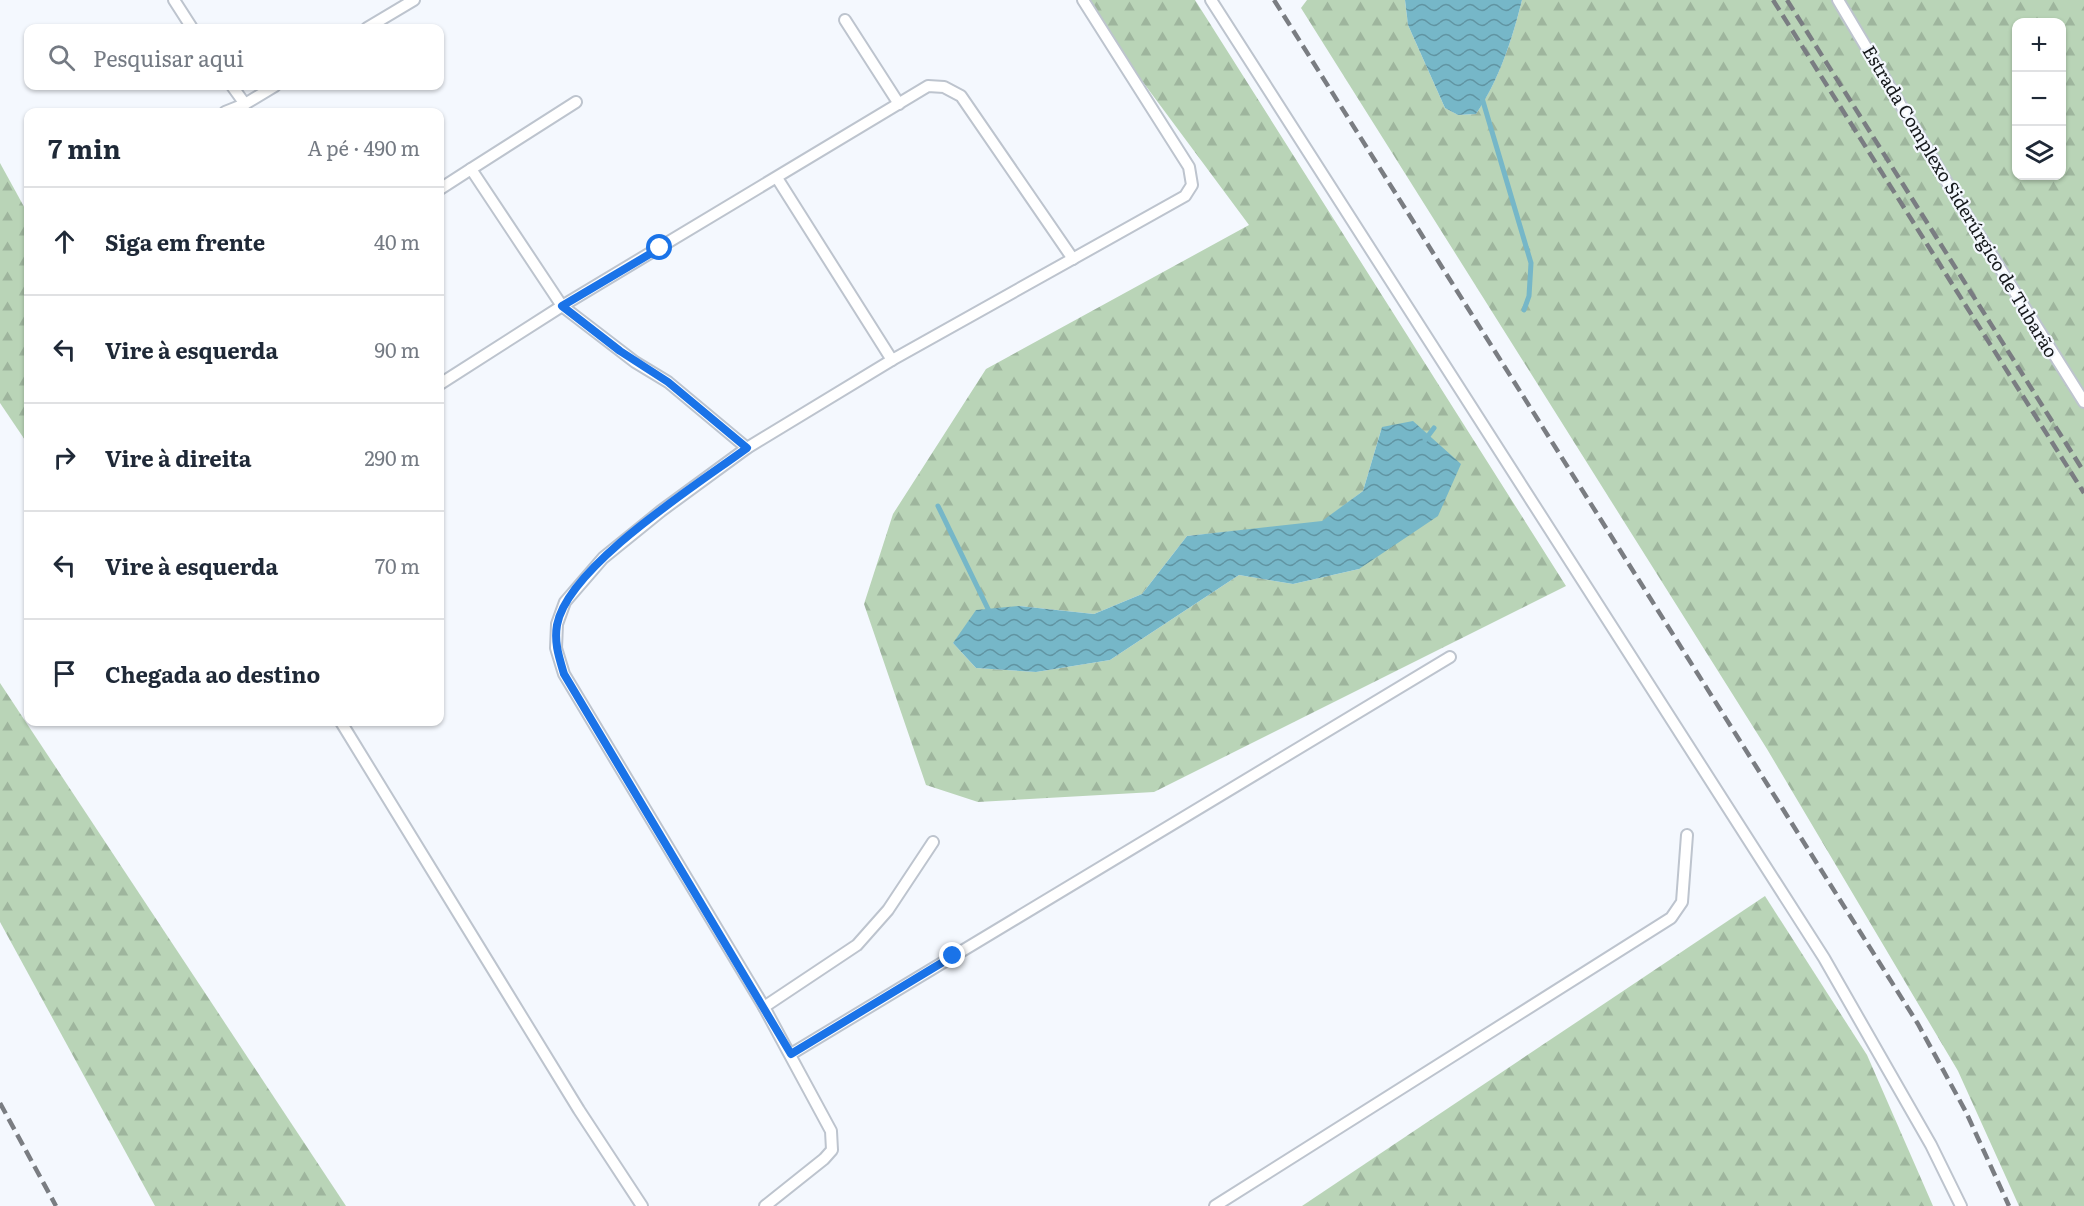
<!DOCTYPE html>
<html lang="pt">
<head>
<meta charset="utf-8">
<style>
  :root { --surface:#fff; --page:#f6f6f7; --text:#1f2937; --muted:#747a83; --line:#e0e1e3 }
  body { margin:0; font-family:Literata,serif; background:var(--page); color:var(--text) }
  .controls { position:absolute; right:18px; top:18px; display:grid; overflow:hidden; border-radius:12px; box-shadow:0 2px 4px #0004 }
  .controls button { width:54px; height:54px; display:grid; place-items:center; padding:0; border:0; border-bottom:2px solid var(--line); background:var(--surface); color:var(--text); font:30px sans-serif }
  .stop { position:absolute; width:18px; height:18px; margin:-14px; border:4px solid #1a73e8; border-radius:50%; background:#fff }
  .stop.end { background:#1a73e8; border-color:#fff; box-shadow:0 2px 6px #0008 }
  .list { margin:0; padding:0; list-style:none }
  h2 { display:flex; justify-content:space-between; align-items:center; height:78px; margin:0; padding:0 24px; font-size:26px }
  h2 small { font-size:20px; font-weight:400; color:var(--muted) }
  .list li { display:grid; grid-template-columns:39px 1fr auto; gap:18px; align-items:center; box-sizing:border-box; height:108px; padding:0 24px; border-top:2px solid var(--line) }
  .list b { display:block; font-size:22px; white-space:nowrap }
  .list em { font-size:20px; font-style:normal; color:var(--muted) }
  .icon { flex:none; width:33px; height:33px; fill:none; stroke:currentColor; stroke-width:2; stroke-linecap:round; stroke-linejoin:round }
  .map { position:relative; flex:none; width:2084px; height:1206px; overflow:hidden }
  .search { position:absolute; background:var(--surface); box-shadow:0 2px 4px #0004; left:24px; top:24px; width:420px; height:66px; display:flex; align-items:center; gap:15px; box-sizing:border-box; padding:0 21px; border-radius:12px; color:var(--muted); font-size:22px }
  .panel { position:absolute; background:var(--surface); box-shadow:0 2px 4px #0004; left:24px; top:108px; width:420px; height:618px; border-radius:12px }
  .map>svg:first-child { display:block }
  .forest { fill:url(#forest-firs); fill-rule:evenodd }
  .water { fill:url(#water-waves) }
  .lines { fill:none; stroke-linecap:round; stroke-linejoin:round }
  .stream { stroke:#76b7c8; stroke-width:5 }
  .service-casing { stroke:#bdc4ce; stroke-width:14 }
  .service { stroke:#fff; stroke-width:10 }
  .rail { stroke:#7a7d82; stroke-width:4.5; stroke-dasharray:12 6; stroke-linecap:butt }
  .route { stroke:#1a73e8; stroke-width:8 }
  .labels { text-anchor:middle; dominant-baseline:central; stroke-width:4.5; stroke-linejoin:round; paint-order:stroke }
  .street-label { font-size:18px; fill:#15181b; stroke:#f4f8fe }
</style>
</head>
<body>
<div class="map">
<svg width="2084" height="1206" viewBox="0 0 2084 1206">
  <defs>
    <pattern id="forest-firs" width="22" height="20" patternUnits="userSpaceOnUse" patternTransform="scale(1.5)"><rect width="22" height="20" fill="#b9d4b7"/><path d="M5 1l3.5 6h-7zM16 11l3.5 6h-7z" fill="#9eb59d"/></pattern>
    <pattern id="water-waves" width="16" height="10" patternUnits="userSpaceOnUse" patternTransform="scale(1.5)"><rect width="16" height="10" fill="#76b7c8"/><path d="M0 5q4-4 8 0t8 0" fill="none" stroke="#6094a2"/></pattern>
  </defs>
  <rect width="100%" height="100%" fill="#f4f8fe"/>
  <!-- forest -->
  <g class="forest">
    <path d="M1082,0H1195L1566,586L1154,792L978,802L926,785L864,604L893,514L986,369L1249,225ZM1382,427L1359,569L1293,584L1239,575L1110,660L1036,672L976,668L953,643L1019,606L1094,614L1142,594L1187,536L1322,522L1363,491Z"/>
    <path d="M1307,0H1405L1408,25L1445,108L1458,115L1476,114C1499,80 1512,40 1522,0H2084V1206H2019L1958,1071L1767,749L1301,8ZM2016,22H2062V176H2016Z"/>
    <path d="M0,163L28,214V438L25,440L0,403Z"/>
    <path d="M0,683L346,1206H155L0,922Z"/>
    <path d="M1765,896L1867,1055L1933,1206H1302Z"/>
  </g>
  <!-- water -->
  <g class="water">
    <path d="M1405,0H1522C1512,40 1499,80 1476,114L1458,115L1445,108L1408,25Z"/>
    <path d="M1413,421L1461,464L1438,516L1359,569L1293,584L1239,575L1110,660L1036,672L976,668L953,643L976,610L1019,606L1094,614L1142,594L1187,536L1322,521L1363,491L1382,427Z"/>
  </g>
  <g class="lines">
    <!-- stream -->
    <g class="stream">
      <path d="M1482,98L1531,263L1529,296L1524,310"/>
      <path d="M1425,440L1434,428"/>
      <path d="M938,506L991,615"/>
    </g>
    <!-- service casing -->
    <g class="service-casing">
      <g id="service">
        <path d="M174,0L192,28"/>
        <path d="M1211,0L1824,958L1931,1145L1961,1206"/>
        <path d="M1838,0L1964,211L2084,402"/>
        <path d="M845,20L899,104"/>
        <path d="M367,28L414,0"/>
        <path d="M232,86L245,104L275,86"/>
        <path d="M225,112L245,104"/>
        <path d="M471,169L576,102"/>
        <path d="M777,178L892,360"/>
        <path d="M440,189L471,169L562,306L635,362L668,382L747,448"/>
        <path d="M440,384L562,306L928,86L944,87L961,96L1073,259"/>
        <path d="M341,722L579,1110L642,1206"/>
        <path d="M764,1007L857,945L888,910L933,842"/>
        <path d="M791,1054L1450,657"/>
        <path d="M765,1206L824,1159L832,1150L831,1131L764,1007L564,674L556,648L557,624L565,602L603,558L661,511L747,448L892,360L1185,196L1192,185L1189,167L1083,0"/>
        <path d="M1215,1206L1671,918L1682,902L1687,835"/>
      </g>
    </g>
    <!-- service -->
    <use href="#service" class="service"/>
    <!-- rail -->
    <g class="rail">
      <path d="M1274,0L1918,1024L1966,1112L2009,1206"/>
      <path d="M1773,0L2084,493"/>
      <path d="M1787,0L2084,472"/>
      <path d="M0,1103L56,1206"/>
    </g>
  </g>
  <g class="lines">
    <!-- route -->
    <path class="route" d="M660,248L562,306L620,351L668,382L747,448C698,484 568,566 557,625C554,643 559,657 564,674L791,1054L953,956"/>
  </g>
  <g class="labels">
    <!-- street labels -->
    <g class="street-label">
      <text transform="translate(1961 201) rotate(59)">Estrada Complexo Siderúrgico de Tubarão</text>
    </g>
  </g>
</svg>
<div class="controls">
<button>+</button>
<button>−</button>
<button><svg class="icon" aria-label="layers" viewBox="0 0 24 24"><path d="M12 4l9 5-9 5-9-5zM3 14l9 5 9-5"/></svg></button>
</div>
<div class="stop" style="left:660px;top:248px"></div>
<div class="stop end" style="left:953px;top:956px"></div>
<div class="search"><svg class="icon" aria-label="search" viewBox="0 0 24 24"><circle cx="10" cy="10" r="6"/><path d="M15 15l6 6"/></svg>Pesquisar aqui</div>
<section class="panel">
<h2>7 min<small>A pé · 490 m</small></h2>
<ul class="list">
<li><svg class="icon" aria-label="ahead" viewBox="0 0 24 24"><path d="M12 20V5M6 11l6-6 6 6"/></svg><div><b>Siga em frente</b></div><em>40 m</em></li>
<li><svg class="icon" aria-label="left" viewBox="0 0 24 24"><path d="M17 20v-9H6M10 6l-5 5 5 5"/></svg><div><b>Vire à esquerda</b></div><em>90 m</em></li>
<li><svg class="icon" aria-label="right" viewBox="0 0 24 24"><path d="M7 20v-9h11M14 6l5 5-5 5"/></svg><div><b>Vire à direita</b></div><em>290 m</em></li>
<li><svg class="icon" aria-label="left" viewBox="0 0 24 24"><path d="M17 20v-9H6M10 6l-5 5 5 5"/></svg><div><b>Vire à esquerda</b></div><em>70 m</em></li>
<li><svg class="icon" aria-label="arrive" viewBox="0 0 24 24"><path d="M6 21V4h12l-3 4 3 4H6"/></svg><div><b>Chegada ao destino</b></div></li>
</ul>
</section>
</div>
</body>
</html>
